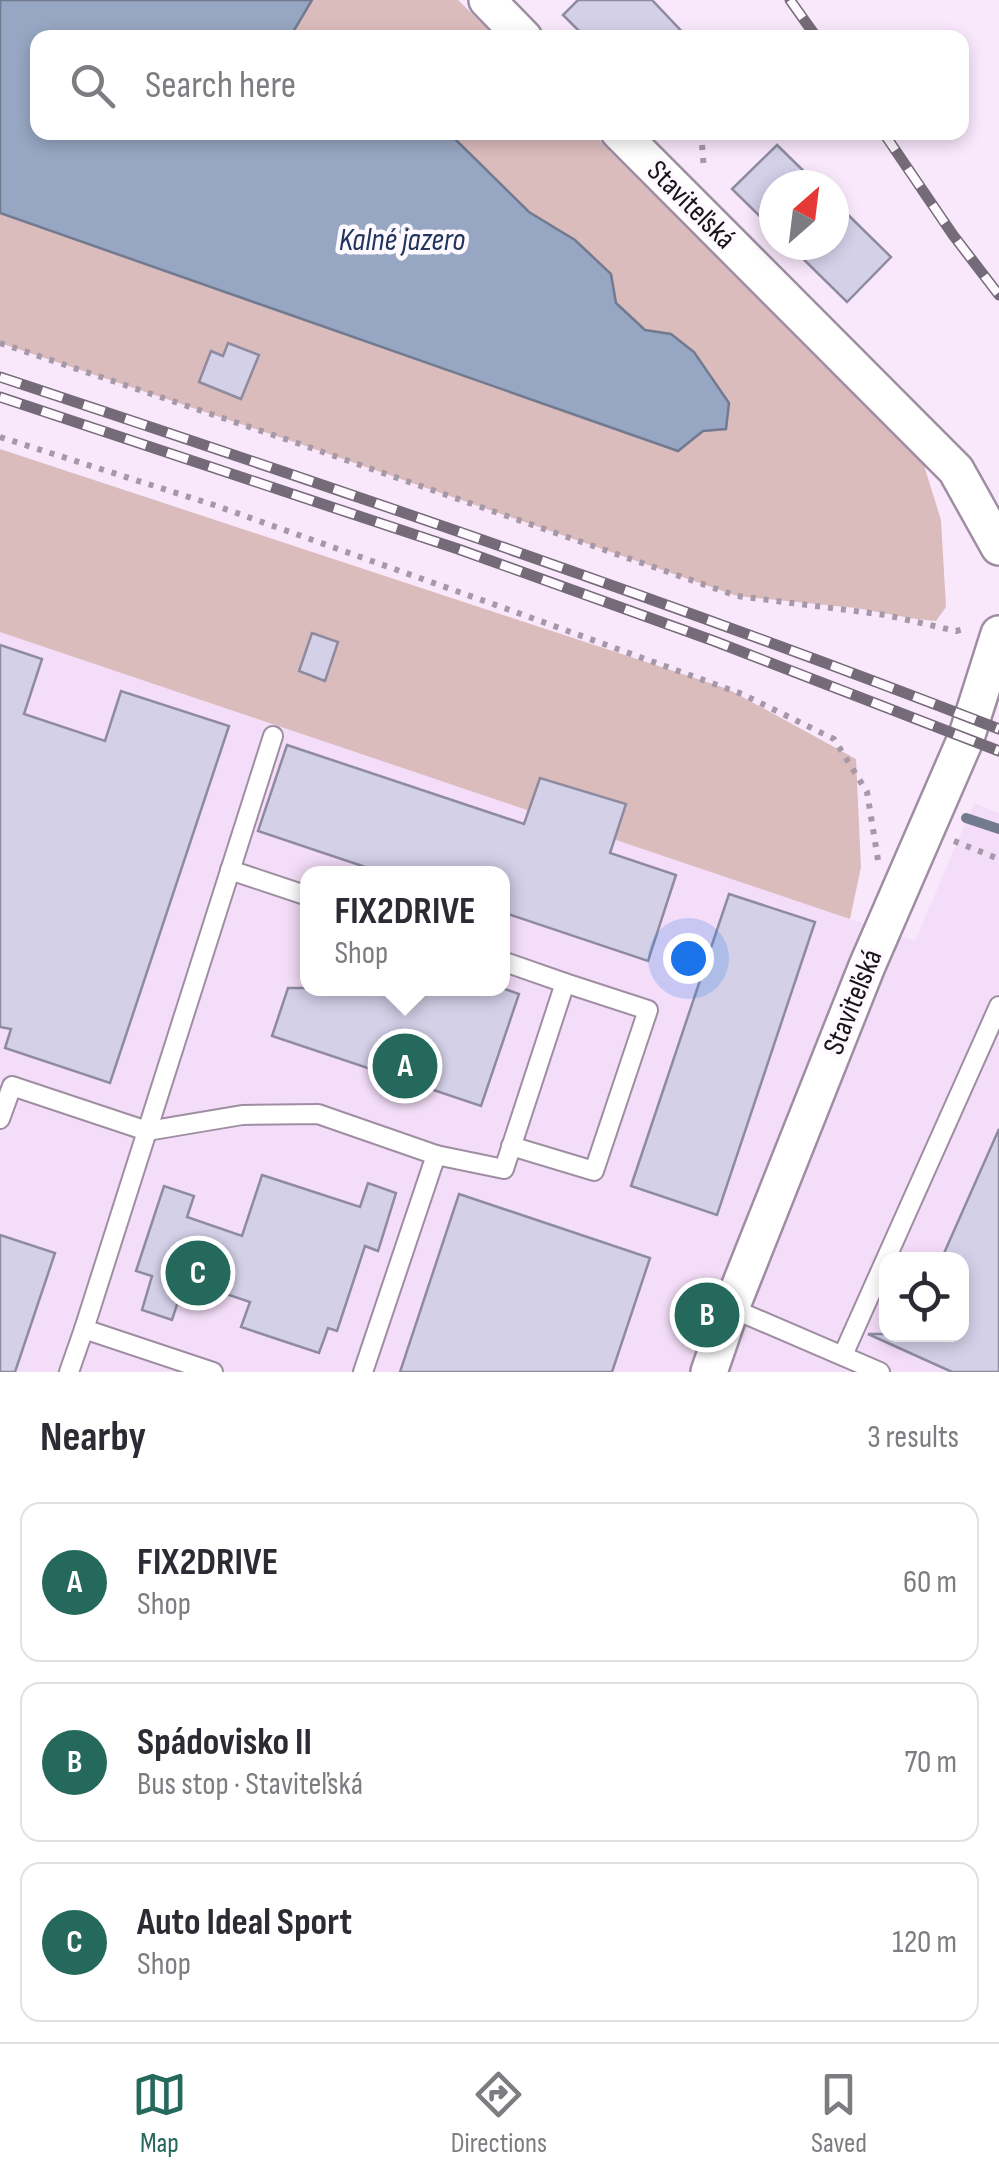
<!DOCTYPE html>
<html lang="en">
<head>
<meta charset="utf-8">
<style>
  :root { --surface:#fff; --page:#f7f7f7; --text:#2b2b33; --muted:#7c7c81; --line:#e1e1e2; --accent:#24695b }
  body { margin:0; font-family:"Sofia Sans Condensed",sans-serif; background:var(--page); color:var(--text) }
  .controls { position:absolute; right:30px; bottom:30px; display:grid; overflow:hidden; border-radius:20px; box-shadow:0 5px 15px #0003 }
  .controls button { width:90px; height:90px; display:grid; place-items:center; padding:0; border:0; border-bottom:2px solid var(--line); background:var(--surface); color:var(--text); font:50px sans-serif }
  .compass { position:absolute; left:759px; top:170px; width:90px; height:90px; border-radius:50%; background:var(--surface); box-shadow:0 5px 15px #0003; rotate:28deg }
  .you { position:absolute; left:688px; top:958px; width:35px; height:35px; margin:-25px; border:8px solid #fff; border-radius:50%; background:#1a73e8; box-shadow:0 0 0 15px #1a73e833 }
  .badge { display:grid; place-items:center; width:65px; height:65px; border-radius:50%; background:var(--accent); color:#fff; font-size:32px; font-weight:700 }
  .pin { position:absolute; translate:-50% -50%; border:5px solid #fff; box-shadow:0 2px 10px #0006 }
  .popup { position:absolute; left:300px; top:866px; width:210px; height:130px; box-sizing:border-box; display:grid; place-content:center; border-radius:20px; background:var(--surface); filter:drop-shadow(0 2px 8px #0005); font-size:32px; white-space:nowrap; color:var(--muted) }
  .popup b { font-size:38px; color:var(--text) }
  .popup::after { content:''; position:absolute; left:50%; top:100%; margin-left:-20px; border:20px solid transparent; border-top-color:var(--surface) }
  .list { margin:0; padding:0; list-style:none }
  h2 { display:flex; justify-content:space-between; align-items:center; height:130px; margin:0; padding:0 40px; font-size:42px }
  h2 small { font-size:32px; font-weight:400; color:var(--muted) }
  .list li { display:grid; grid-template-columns:65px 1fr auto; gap:30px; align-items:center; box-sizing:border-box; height:160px; margin:0 20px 20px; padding:0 20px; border:2px solid var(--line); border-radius:20px }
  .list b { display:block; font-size:38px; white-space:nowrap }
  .list p { margin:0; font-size:32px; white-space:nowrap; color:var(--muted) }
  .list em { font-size:32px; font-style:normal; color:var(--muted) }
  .icon { flex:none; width:55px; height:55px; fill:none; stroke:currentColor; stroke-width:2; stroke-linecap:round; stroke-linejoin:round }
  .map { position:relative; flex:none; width:999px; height:1372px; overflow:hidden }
  .search { position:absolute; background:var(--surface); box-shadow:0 5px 15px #0003; left:30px; right:30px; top:30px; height:110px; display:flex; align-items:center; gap:25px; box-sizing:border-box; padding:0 35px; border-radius:20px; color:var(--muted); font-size:38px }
  .sheet { height:670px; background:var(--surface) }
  nav { display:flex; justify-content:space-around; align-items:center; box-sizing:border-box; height:140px; border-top:2px solid var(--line); background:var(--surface); font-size:28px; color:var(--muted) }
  nav a { display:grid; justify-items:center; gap:5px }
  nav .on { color:var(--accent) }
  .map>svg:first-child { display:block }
  .built { fill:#f4ddf8; fill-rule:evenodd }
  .green { fill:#dbbcbc }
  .water { fill:#97a6c2; stroke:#727a90; stroke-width:2.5 }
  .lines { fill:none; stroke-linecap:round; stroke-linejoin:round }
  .stream { stroke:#727a90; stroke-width:10 }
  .building { fill:#d3d0e8; stroke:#8e8ba1; stroke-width:2.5 }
  .service-casing { stroke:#9f8ea2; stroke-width:22 }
  .minor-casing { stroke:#9f8ea2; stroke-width:40 }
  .path { stroke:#a598a7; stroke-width:6; stroke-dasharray:5 8; stroke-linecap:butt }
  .service { stroke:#fff; stroke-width:18 }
  .minor { stroke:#fff; stroke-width:35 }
  .rail-casing { stroke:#756a77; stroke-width:11 }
  .rail { stroke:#fefaff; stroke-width:8; stroke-dasharray:22; stroke-linecap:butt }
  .labels { text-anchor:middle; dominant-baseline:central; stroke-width:9; stroke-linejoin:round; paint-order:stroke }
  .street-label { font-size:30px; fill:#1a141b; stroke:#fefaff }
  .water-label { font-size:32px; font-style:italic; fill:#22355d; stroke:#fefaff }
</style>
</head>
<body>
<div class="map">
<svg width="999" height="1372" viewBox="0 0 999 1372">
  <rect width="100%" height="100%" fill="#f9e8fc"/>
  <!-- built -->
  <path class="built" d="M0,627L915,941L974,803L999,813V1372H0ZM308,874H502V988H308ZM886,1260H962V1334H886Z"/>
  <!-- green -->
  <g class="green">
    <path d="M312,0H458L496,37L296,38L293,32Z"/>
    <path d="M449,133H592L922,459L941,520L946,607L936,621L916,619L856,608L737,596L297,443L0,343V213L678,451L703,431L725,429L729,403L694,352L671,334L645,331L616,303L575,240L529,212Z"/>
    <path d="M0,449L728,689L856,759L861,867L850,919L0,632Z"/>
  </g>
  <!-- water -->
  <path class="water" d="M0,0H312L293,32L296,37L38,38V132L449,133L529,212L575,240L611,274L616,303L645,330L671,334L694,352L729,403L726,429L703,431L678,451L0,213Z"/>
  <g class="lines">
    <!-- stream -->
    <path class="stream" d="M966,818L999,829"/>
  </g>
  <!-- building -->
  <g class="building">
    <path d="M578,0H652L688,38H586L563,15Z"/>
    <path d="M777,145L818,185H774V230L732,189Z"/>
    <path d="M834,201L891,257L847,302L789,245H834Z"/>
    <path d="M228,343L259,355L241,399L199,382L211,351L223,356Z"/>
    <path d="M312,633L338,642L325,681L299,671Z"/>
    <path d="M0,645L42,659L24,714L105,741L121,691L229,726L110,1083L5,1048L11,1029L0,1027Z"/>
    <path d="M287,745L524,824L540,778L626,804L610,853L676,875L648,961L502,912V874H386L258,831Z"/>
    <path d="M729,894L815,922L717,1215L631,1186Z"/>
    <path d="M288,988H502L519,994L481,1106L272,1036Z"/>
    <path d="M999,1129V1372H952L868,1334H962V1260H941Z"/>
    <path d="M262,1175L360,1207L368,1183L396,1193L378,1251L365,1246L337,1331L328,1328L319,1353L241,1327L250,1302L185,1280L172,1320L142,1310L152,1276L136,1271L164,1186L194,1196L187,1217L242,1236Z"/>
    <path d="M459,1194L650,1258L612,1372H400Z"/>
    <path d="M0,1235L55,1253L15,1372H0Z"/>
  </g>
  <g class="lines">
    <!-- service casing -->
    <g class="service-casing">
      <g id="service">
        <path d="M230,870L308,896"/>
        <path d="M0,1119L12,1086L147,1131L242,1115L318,1114L436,1155L363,1372"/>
        <path d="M511,1146L594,1171L648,1010L565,983"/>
        <path d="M436,1155L504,1169L565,983L502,961"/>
        <path d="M731,1308L880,1372"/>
        <path d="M84,1329L273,736"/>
        <path d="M843,1355L999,1006"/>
        <path d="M69,1372L84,1329L213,1372"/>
      </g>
    </g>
    <!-- minor casing -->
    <g class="minor-casing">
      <g id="minor">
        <path d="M487,0L524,38"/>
        <path d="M619,132L956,470L999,547"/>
        <path d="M709,1372L731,1308L867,966L966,738L999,634"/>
      </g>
    </g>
    <!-- path -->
    <g class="path">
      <path d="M701,132L704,170"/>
      <path d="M0,343L297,443L737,596L886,615L956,631L968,628"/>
      <path d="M0,437L214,505L507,609L742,694L834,739L867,792L878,860"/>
      <path d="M954,841L999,859"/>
    </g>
    <!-- service -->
    <use href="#service" class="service"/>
    <!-- minor -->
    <use href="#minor" class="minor"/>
    <!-- rail casing -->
    <g class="rail-casing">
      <g id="rail">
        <path d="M790,0L817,38"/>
        <path d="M883,132L953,235L999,295"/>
        <path d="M0,377C335,488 670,601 999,729"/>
        <path d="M0,397L458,549L714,641L999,751"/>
      </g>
    </g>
    <!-- rail -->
    <use href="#rail" class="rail"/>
  </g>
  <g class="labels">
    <!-- street labels -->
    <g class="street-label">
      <text transform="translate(691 205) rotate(45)">Staviteľská</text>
      <text transform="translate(853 1002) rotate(-68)">Staviteľská</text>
    </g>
    <!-- water labels -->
    <g class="water-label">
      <text x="402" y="240">Kalné jazero</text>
    </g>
  </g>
</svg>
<div class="controls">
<button><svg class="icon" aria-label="locate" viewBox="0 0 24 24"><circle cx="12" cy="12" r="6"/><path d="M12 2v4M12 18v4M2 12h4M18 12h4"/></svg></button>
</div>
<svg class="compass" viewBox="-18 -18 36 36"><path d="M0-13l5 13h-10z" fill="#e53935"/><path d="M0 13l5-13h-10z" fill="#7c7c81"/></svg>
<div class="you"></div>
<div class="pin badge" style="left:405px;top:1066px">A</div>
<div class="popup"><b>FIX2DRIVE</b>Shop</div>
<div class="pin badge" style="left:707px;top:1315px">B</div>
<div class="pin badge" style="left:198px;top:1273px">C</div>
<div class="search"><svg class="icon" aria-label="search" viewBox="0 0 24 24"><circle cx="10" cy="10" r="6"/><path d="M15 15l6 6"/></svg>Search here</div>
</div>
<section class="sheet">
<h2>Nearby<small>3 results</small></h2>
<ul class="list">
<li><span class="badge">A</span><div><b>FIX2DRIVE</b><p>Shop</p></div><em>60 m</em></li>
<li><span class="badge">B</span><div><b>Spádovisko II</b><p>Bus stop · Staviteľská</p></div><em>70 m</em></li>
<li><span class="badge">C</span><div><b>Auto Ideal Sport</b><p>Shop</p></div><em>120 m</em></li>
</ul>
</section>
<nav>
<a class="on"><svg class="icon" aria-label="map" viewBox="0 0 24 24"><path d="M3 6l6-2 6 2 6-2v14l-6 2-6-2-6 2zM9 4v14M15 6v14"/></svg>Map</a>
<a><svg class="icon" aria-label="directions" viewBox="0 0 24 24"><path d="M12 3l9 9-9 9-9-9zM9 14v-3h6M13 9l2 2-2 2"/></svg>Directions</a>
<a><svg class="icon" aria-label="saved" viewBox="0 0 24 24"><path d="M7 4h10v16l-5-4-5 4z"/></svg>Saved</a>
</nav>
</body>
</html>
